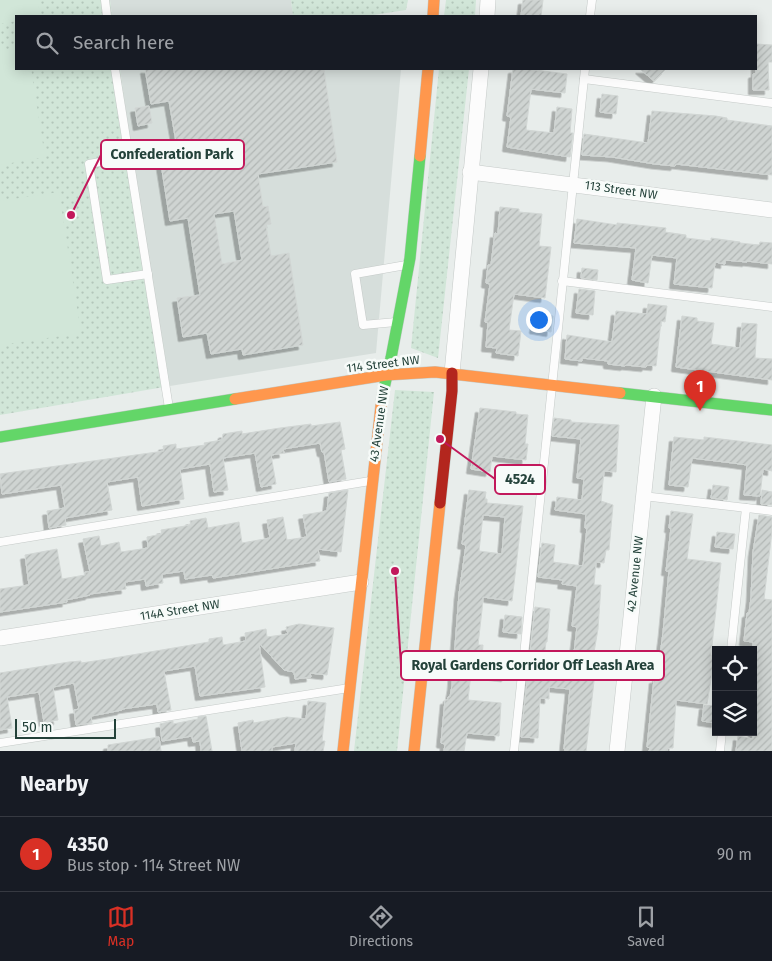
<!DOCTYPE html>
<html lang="en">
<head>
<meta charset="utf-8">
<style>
  :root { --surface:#171b24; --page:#242831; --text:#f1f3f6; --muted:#9ea1a6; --line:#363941; --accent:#d93025 }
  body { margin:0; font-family:"Fira Sans",sans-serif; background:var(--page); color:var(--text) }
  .controls { position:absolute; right:15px; bottom:15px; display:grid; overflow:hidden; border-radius:0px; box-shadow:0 2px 12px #0003 }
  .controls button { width:45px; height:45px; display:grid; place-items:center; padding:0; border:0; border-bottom:1px solid var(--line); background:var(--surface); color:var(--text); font:25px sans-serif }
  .scale { position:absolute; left:15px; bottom:12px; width:101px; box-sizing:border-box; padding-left:5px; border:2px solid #24423a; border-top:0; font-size:14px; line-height:18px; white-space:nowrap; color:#24423a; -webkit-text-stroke:4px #f7fbf9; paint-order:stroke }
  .you { position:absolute; left:538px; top:319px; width:18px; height:18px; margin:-12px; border:4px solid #fff; border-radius:50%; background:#1a73e8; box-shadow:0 0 0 8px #1a73e833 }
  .badge { display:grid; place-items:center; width:32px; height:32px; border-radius:50%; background:var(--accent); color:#fff; font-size:16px; font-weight:700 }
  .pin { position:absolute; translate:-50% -41px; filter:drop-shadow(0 1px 2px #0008) }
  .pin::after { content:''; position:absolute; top:26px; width:18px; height:15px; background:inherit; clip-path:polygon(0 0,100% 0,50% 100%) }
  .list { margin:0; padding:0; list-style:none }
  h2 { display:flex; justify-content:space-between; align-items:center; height:65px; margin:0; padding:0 20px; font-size:21px }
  h2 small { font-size:16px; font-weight:400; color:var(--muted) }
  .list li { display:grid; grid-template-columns:32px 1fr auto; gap:15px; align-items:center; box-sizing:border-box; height:75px; padding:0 20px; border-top:1px solid var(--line) }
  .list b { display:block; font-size:19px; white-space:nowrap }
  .list p { margin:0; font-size:16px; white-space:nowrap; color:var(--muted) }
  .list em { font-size:16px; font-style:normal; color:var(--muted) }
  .icon { flex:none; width:28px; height:28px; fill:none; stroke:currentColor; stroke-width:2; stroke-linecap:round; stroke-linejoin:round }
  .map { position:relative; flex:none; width:772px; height:751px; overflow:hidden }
  .search { position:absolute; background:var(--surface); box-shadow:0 2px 12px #0003; left:15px; right:15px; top:15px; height:55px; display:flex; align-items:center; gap:12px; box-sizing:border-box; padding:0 18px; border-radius:0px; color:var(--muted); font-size:19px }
  .sheet { height:140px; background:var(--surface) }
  nav { display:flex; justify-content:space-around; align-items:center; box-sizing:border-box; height:70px; border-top:1px solid var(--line); background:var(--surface); font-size:14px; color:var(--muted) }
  nav a { display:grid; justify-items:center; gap:2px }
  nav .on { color:var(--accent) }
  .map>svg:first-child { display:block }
  .built { fill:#d6dedb }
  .park { fill:url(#park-dots) }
  .garden { fill:#d1e6d8 }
  .building { fill:url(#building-hatch); stroke:#d1d6d4; fill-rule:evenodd; filter:url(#shadow) }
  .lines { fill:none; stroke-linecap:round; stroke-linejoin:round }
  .lane-casing { stroke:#c5cac8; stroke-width:9 }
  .street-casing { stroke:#c5cac8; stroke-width:16 }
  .fast-casing { stroke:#c3cbc8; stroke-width:12 }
  .slow-casing { stroke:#c3cbc8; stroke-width:12 }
  .jam-casing { stroke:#c3cbc8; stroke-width:12 }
  .lane { stroke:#fcfcfc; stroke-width:8 }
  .street { stroke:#fcfcfc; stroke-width:15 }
  .fast { stroke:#63d668; stroke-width:11 }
  .slow { stroke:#ff974d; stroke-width:11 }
  .jam { stroke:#b3261e; stroke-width:11 }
  .labels { text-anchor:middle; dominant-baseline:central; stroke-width:5; stroke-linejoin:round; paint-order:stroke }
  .street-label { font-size:12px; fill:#24423a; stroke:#f7fbf9 }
  .leader { fill:none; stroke:#c2185b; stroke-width:2 }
  .callout-dot { fill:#c2185b; stroke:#f7fbf9; stroke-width:2 }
  .callout { fill:#f7fbf9; stroke:#c2185b; stroke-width:2 }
  .callout-label { font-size:14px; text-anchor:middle; font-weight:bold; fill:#24423a }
</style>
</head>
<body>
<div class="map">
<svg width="772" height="751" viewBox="0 0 772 751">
  <defs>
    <pattern id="park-dots" width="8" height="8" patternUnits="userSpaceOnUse" patternTransform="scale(1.25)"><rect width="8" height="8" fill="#d1e6d8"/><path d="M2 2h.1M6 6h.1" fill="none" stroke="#b3c6ba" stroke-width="1.8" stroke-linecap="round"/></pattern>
    <pattern id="building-hatch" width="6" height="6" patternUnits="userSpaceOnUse" patternTransform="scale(1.25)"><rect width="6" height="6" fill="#cfd4d2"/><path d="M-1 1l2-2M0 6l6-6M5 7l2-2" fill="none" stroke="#b2b7b5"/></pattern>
    <filter id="shadow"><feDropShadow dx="-4.5" dy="4.5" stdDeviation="0" flood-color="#0004"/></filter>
  </defs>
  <rect width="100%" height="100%" fill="#e8edeb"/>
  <!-- built -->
  <g class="built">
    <path d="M110,0H291L293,16H112Z"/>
    <path d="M120,69H401L376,353L170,386L131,148Z"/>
  </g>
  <!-- park -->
  <g class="park">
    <path d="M0,0H110L112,16H16V69H120L130,143L170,386L0,415Z"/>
    <path d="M291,0H408L406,10L367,16H293Z"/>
    <path d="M446,0H476L475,16H444Z"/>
    <path d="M439,69H469L438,358L411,348Z"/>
    <path d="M395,390L434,392L397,751H354Z"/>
  </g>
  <!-- garden -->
  <g class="garden">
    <path d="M0,0H38L40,16H16V21L0,24Z"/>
    <path d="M16,49V69H31L45,157L0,165V51Z"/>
    <path d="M59,192L81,333L0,345V201Z"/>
  </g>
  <!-- building -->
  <g class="building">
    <path d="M523,0H543L541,16H521Z"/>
    <path d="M756,44L772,45V62H768L769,90H753V74L756,73Z"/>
    <path d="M145,69H324L337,162L258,174L263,207L268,206L271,224L266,225L271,256L289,253L303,345L243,355L242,349L211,354L207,333L183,337L177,298L200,295L188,218L170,221L158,145L176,142L169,101L151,104ZM234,211L242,260L222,264L214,214Z"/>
    <path d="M513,69H535V70L567,74L565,93L531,89L526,130L554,133L557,107L572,109L570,133H573L570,157L507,147L511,117L507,116Z"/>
    <path d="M640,69H666L654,81Z"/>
    <path d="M602,94L618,96L616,114L600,112Z"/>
    <path d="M149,106L152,123L138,126L135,108Z"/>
    <path d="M652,111L716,116L727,118V120L772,126V175L676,164L675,166L655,164L612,157L582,155L584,134L648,143Z"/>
    <path d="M500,207L519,209V212L542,214L539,246L551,247L545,298L514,294L509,330L521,331L518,356L496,353L497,348L486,347L488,323L485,322L490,284L486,283L488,265H491L495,233L498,234Z"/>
    <path d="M577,219L617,225V223L666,228L665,232L686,235V238L711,241V238L740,242V243L759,245L760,242L772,243V264L747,261V262L725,260V264L715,262L712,288L674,284L677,258L652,255L648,283L632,280L636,248L574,243Z"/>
    <path d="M582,268L598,270L597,280L581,278Z"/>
    <path d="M579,289L595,291L593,315L576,313Z"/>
    <path d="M648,304L667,306L665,322L661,321L656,366L647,365L646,367L626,365L625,366L608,364V361L582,358V361L565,359L567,335L612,342L616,311L647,314Z"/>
    <path d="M536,314L553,316L551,332L534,329Z"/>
    <path d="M682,316L697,318V321L714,323L711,344L740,348L742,323L757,324L755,358L772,359V380L676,367Z"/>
    <path d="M480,408L516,412V414L528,415L525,444H528L526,460L492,456L490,472L471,469Z"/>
    <path d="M554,418L571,420V422L619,425L616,472L604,471L601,501L613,505L609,550H606L604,563L596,562L594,585H601L598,629L592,664H596L586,751H565V749H564L570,689L549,687V699L540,698L538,738L521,737L535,607L550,609L547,642H546L543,667L572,670L577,627L572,626L577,586L562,584L563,580L538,577L542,543L555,545L553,562L583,566L587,528H585L586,514L555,510L557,497L582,500L584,479L577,478L581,439L552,436Z"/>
    <path d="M340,422L345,449L341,450L346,479L329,482L324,452H322L320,443L283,449L284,453L271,455L276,484L261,487L255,453L223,458L228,490L214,492L210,464L180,469L184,499L142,506L138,477L107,482L112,510L65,518L66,525L49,528L47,511L65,508L61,485L2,494L0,474L164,451L163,446L176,444V449L205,445L204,443L222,440L223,434L242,431V434L280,428L311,424V426Z"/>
    <path d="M674,437L704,440V437L772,445V471L763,469L760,496L744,495L747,465L733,463L692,458L688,487L669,485Z"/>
    <path d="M713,485L729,487L727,500L711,498Z"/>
    <path d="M348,490L341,552L318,549L320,561L213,578L212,575L185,579L184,571L162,574L163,583L146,586L145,579L125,582L126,589L90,594V595L66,600L67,602L0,612V589L29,585L25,555L57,549L62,579L85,575V572H90L83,539L99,536L101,546L119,542L121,552L148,548L147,537L162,534L161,530L191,525L190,521L206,518L208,528L239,522L242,543L270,538L267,520L283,517L287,540L307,537L303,515L327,511L329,493Z"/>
    <path d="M469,490L486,492L485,499H487V503L523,506L512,601L483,597L482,610L478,645H483L482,658L507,661L506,677L471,673L468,700L501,703L499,736L467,733L464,751H444L445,744L441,743L445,700H448V697H450L452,686L459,594L466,545L462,544ZM483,515L505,517L502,554L479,551Z"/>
    <path d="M762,490L772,492V505L761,504Z"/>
    <path d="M671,511L693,514L687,559L721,563L711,655H715L707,704L676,700L673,748H667V751H649L650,748L647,747L651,708L654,679H657L663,633L669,571H666L671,528H669Z"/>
    <path d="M759,515L772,517V531L764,599L772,600V751H736L738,736L753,739V642L744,641L747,613H749L751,598L753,552Z"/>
    <path d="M717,532L735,534L733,549L715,547Z"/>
    <path d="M505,615L522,617L521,634L503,632Z"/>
    <path d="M299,624L334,628L327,675L310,673L311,677L295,679L294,672L284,670L259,643L265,687L200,696L195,666L164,671L171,710L158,712L157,704L122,709V710L91,716L92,723L76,725L74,710L79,709L74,683L53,687L58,720L44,722L39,692L7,697L12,728L0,730V673L69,662L81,661V663L108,659L209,642V639L222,637L223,645L246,641L245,633L266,629L267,637L288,634L286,627Z"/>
    <path d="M308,701L326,703L322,741H325L323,751H295L296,743L272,747V751H242L238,723L253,720L254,723L287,717L306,719Z"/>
    <path d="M704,705L716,706V723L702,721Z"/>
    <path d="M206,716L212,751H201L200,741L193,742L192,736L162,741L160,724L173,721V724L198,719V717Z"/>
    <path d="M159,737L161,751H108V745Z"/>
  </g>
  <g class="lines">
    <!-- lane casing -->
    <g class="lane-casing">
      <g id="lane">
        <path d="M105,0L107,16"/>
        <path d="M590,16L592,0"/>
        <path d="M115,69L169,408"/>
        <path d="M584,79L772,103"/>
        <path d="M129,157L89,164L107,280L148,274"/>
        <path d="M562,281L772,307"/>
        <path d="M396,322L363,325L355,274L406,265"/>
        <path d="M643,496L772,511"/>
        <path d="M0,542L370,481"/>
        <path d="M731,650L746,508"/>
        <path d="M0,743L349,688"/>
        <path d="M514,751L585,69"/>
        <path d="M720,751L722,732"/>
      </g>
    </g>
    <!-- street casing -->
    <g class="street-casing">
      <g id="street">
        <path d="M487,16L488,0"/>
        <path d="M470,172L772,210"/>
        <path d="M452,373L481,69"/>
        <path d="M0,638L361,582"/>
        <path d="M617,751L654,396"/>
      </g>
    </g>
    <!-- fast casing -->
    <g class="fast-casing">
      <g id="fast">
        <path d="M620,393L772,410"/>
        <path d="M382,397L391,358L410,258L420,156"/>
        <path d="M0,437L235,399"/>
      </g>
    </g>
    <!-- slow casing -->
    <g class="slow-casing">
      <g id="slow">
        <path d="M433,16L434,0"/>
        <path d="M420,156L428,69"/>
        <path d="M235,399L386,375L435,372L620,393"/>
        <path d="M343,751L382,397"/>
        <path d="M414,751L440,503"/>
      </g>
    </g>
    <!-- jam casing -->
    <g class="jam-casing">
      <path id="jam" d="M440,503L452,391V373"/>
    </g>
    <!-- lane -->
    <use href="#lane" class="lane"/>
    <!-- street -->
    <use href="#street" class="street"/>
    <!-- fast -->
    <use href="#fast" class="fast"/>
    <!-- slow -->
    <use href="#slow" class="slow"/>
    <!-- jam -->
    <use href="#jam" class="jam"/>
  </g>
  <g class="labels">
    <!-- street labels -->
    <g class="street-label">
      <text transform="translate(621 190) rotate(8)">113 Street NW</text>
      <text transform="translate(383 364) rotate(-7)">114 Street NW</text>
      <text transform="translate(379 424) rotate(-82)">43 Avenue NW</text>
      <text transform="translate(635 574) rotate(-84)">42 Avenue NW</text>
      <text transform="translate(180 610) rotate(-9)">114A Street NW</text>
    </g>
  </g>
  <!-- callouts -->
  <path class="leader" d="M71 215L101 155M440 439L495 479M395 571L401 665"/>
  <g class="callout-dot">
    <circle cx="71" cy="215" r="5"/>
    <circle cx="440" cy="439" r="5"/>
    <circle cx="395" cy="571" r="5"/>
  </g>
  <g class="callout">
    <rect x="101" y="140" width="143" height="29" rx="5"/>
    <rect x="495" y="465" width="50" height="29" rx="5"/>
    <rect x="401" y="651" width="263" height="29" rx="5"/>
  </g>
  <g class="callout-label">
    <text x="172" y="159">Confederation Park</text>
    <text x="520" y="484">4524</text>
    <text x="533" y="670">Royal Gardens Corridor Off Leash Area</text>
  </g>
</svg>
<div class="controls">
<button><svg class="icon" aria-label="locate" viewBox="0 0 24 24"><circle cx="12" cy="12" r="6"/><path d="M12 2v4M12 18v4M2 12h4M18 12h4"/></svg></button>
<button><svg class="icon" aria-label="layers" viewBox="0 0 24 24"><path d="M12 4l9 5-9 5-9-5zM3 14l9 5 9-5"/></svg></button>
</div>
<div class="scale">50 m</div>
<div class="you"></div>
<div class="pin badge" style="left:700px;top:411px">1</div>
<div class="search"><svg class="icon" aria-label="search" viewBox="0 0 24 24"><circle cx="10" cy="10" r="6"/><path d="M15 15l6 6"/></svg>Search here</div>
</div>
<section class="sheet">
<h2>Nearby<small></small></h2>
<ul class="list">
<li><span class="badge">1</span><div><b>4350</b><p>Bus stop · 114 Street NW</p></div><em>90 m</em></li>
</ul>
</section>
<nav>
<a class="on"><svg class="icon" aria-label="map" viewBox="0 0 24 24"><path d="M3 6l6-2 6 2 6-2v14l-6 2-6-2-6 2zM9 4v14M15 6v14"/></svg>Map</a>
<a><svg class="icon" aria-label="directions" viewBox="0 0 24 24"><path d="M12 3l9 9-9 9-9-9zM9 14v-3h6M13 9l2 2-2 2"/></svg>Directions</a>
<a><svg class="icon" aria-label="saved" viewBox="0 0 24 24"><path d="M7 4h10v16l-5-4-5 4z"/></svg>Saved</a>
</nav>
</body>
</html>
